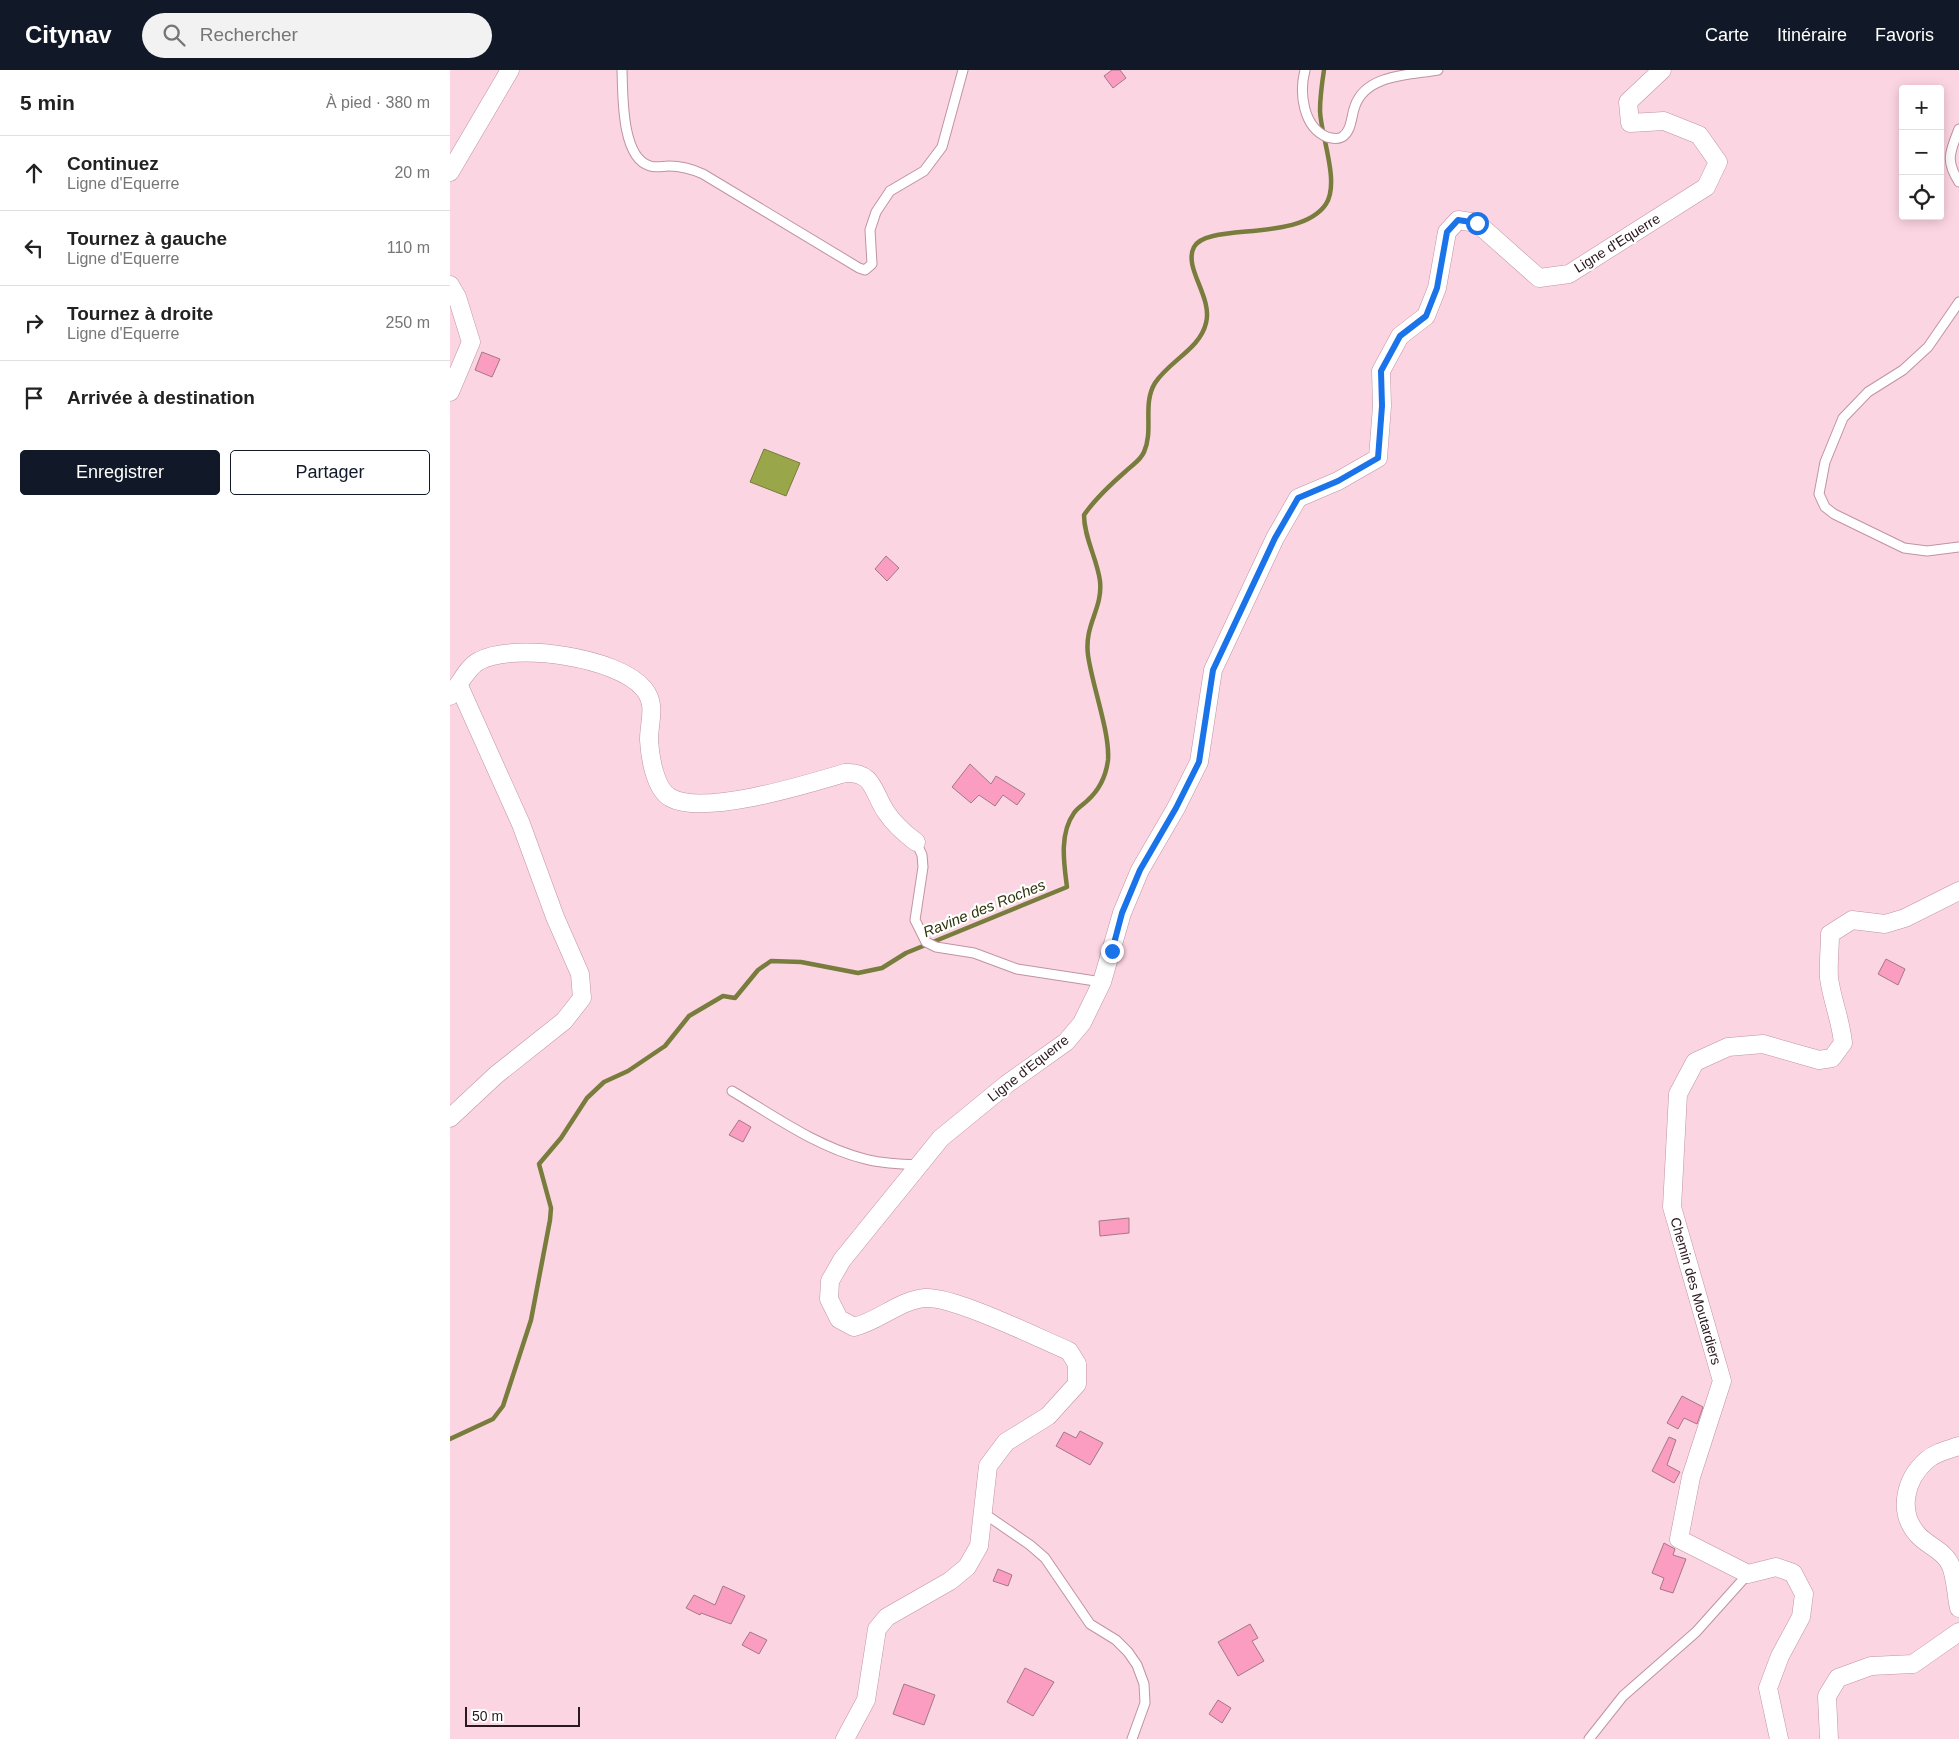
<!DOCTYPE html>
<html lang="fr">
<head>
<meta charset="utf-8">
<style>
  :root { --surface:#fff; --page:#f2f2f2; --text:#222; --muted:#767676; --line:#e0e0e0; --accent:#111827 }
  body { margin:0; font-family:Arial,sans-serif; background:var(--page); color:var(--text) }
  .controls { position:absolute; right:15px; top:15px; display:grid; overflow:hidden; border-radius:5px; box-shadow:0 2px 12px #0003 }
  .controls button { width:45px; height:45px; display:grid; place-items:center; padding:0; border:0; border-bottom:1px solid var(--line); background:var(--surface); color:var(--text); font:25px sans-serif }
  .scale { position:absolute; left:15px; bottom:12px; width:115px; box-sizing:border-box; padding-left:5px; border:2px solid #2a191f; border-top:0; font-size:14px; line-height:18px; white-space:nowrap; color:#2a191f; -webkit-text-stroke:4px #fff; paint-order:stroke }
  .stop { position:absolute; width:15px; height:15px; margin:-11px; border:4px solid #1a73e8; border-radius:50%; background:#fff }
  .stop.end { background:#1a73e8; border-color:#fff; box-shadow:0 1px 5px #0008 }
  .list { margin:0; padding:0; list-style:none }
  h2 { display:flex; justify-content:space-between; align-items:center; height:65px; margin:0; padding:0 20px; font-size:21px }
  h2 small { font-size:16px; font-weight:400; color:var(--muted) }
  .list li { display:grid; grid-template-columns:32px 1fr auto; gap:15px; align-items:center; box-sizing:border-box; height:75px; padding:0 20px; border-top:1px solid var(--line) }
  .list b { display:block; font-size:19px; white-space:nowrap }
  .list p { margin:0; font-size:16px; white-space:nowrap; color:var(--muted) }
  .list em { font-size:16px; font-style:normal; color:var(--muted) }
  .actions { display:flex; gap:10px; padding:15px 20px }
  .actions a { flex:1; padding:11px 0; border:1px solid var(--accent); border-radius:5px; text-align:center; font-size:18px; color:var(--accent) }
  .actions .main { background:var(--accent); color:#fff }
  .icon { flex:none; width:28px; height:28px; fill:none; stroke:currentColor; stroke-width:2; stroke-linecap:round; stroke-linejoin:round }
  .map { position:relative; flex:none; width:1509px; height:1669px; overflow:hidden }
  header { display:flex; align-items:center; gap:30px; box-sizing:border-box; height:70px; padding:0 25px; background:var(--accent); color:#fff }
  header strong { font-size:24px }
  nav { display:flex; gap:28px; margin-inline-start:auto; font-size:18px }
  .search { width:350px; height:45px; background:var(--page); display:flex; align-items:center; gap:12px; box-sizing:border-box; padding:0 18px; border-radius:28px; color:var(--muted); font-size:19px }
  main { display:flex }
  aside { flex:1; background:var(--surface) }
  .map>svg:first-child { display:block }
  .water { fill:#99a649; stroke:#787c3c }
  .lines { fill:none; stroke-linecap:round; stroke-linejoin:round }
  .stream { stroke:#787c3c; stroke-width:4.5 }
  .building { fill:#fb9dc0; stroke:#a37887 }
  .service-casing { stroke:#c093a2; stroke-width:11 }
  .minor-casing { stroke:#c093a2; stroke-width:19 }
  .service { stroke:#fff; stroke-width:9 }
  .minor { stroke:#fff; stroke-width:18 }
  .route { stroke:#1a73e8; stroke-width:6 }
  .labels { text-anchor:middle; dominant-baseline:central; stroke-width:4.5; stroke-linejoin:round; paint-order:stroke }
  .street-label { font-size:14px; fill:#2a191f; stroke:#fff }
  .water-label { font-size:15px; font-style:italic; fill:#2f340c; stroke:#fff }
</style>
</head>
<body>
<header>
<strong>Citynav</strong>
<div class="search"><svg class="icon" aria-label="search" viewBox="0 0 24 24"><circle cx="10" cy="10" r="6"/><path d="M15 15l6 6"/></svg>Rechercher</div>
<nav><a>Carte</a><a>Itinéraire</a><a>Favoris</a></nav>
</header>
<main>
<aside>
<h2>5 min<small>À pied · 380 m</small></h2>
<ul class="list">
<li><svg class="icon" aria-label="ahead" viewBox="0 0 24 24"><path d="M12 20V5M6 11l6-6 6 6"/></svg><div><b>Continuez</b><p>Ligne d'Equerre</p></div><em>20 m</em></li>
<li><svg class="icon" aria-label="left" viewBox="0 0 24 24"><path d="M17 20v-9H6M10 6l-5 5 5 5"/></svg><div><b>Tournez à gauche</b><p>Ligne d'Equerre</p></div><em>110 m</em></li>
<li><svg class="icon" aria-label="right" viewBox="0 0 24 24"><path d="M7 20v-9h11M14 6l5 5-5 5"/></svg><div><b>Tournez à droite</b><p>Ligne d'Equerre</p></div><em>250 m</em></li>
<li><svg class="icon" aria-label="arrive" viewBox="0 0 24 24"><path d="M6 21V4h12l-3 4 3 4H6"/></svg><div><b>Arrivée à destination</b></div></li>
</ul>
<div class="actions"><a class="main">Enregistrer</a><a>Partager</a></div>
</aside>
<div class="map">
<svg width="1509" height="1669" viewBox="0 0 1509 1669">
  <rect width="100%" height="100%" fill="#fcd5e2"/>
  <!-- water -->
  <path class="water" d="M314,379L350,393L336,426L300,412Z"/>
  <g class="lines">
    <!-- stream -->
    <path class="stream" d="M0,1369L43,1349L53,1336L81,1250L100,1150L101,1138L89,1094L111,1068L137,1028L154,1012L178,1001L215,976L239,946L273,926L285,928L308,900L321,891L351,892L408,903L432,898L456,883L617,817C614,794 609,764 624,743C627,738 634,734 638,730C650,719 656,706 658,690C660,662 642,615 638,585C634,554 653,539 650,511C647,488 634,468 634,445C645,429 661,414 676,401C683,394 690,391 694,382C704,360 692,334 705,313C719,291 750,279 756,253C763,227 733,198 744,177C757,152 850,173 876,134C890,112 871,67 870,41C870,28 872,13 874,0"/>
  </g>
  <!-- building -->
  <g class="building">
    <path d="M662,0H670L676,8L663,18L654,6Z"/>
    <path d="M32,282L50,289L42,307L25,300Z"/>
    <path d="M436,486L449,498L437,511L425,499Z"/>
    <path d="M520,694L541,714L546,706L575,724L567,735L553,725L545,736L529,725L521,733L502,717Z"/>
    <path d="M1436,889L1455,899L1448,915L1428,904Z"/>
    <path d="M289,1050L301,1057L293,1072L279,1065Z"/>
    <path d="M679,1148V1163L650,1166L649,1151Z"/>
    <path d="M1232,1326L1253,1337L1247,1354L1234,1348L1228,1359L1217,1353Z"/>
    <path d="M630,1361L653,1373L640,1395L606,1376L614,1362L626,1368Z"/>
    <path d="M1219,1367L1226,1370L1217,1395L1230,1402L1224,1413L1202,1401Z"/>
    <path d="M1214,1473L1225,1479L1223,1485L1236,1489L1223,1523L1210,1519L1214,1508L1202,1503Z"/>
    <path d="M548,1499L562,1505L558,1516L543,1511Z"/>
    <path d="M273,1516L295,1526L281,1554L251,1543L250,1545L236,1538L244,1525L265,1535Z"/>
    <path d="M800,1554L808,1568L802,1571L814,1591L788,1606L768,1572Z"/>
    <path d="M300,1562L317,1570L309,1584L292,1575Z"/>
    <path d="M575,1598L604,1612L583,1646L557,1632Z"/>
    <path d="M454,1614L485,1625L474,1655L443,1644Z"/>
    <path d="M768,1630L781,1638L772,1653L759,1644Z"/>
  </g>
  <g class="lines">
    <!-- service casing -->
    <g class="service-casing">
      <g id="service">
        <path d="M172,0C173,24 171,88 200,96C206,98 213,96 219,96C232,96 242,99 253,104L409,198L415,200L422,194L420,160L426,142L440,121L474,101L492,77L513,0"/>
        <path d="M855,0C849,23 853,57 877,67C882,68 887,70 892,67C902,61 901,46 905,36C916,4 960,5 988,0"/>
        <path d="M1509,59C1500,82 1495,90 1509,112"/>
        <path d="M1509,232L1478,277L1453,300L1418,322L1393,348L1375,392L1369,424L1375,437L1384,444L1454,478L1477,481L1509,477"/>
        <path d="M466,772L472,785L473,797L465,850L476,872L486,877L524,883L567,899L652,912"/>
        <path d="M282,1021C324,1046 367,1077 415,1089C433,1094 451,1094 469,1095"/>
        <path d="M532,1442L580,1475L595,1488L640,1554L666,1570L678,1582L687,1595L694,1614L695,1633L682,1669"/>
        <path d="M1139,1669L1173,1626L1246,1562L1298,1504"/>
      </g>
    </g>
    <!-- minor casing -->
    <g class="minor-casing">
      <g id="minor">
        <path d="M0,102L60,0"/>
        <path d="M0,215L7,227L21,272L0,322"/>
        <path d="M0,626C9,616 17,597 29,591C64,572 168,587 194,619C207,635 199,651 199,670C200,687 205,720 221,728C255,746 358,714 395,703C424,701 423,723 436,742C444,754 454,763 466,772"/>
        <path d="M0,1048L46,1005L114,951L132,928L130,904L105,847L71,754L9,616"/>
        <path d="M1509,1376C1498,1380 1486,1382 1477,1390C1455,1409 1447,1442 1468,1465C1478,1476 1495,1481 1501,1496C1506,1509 1506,1525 1509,1538"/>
        <path d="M395,1669L416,1630L427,1559L437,1547L500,1511L517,1497L529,1476L538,1396L556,1372L598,1346L627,1314V1294L619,1281C588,1268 504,1226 475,1228C450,1230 429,1251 404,1257L389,1249L379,1229L380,1211L392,1190L491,1068L557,1014L616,972L632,953L652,912L672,843L690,800L726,738L749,692L763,600L825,468L848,428L888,411L928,388L932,336L931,301L950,266L976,246L987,218L997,162L1008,150L1027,153L1089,208L1119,204L1256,117L1268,92L1249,65L1214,51L1180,53L1178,32L1212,0"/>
        <path d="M1329,1669L1318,1618L1330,1586L1351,1547L1354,1524L1343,1503L1326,1497L1298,1504L1229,1469L1241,1407L1272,1311L1222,1137L1228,1024L1245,992L1278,977L1313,974L1369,990L1382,988L1393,973C1391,951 1382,930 1379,908C1378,894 1380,879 1380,864L1402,850L1435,854L1455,848L1509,821"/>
        <path d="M1379,1669L1377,1626L1388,1608L1421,1596L1463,1594L1509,1562"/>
      </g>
    </g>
    <!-- service -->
    <use href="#service" class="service"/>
    <!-- minor -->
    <use href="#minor" class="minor"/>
  </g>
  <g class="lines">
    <!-- route -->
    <path class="route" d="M662,881L672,843L690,800L726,738L749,692L763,600L825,468L848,428L888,411L928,388L932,336L931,301L950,266L976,246L987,218L997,162L1008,150L1027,153"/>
  </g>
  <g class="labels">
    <!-- street labels -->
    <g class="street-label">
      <text transform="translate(1167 173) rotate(-32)">Ligne d'Equerre</text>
      <text transform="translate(578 998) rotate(-38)">Ligne d'Equerre</text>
      <text transform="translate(1246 1221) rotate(74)">Chemin des Moutardiers</text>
    </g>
    <!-- water labels -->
    <g class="water-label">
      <text transform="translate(534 838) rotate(-22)">Ravine des Roches</text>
    </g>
  </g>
</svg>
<div class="controls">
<button>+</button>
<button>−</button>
<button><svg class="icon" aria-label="locate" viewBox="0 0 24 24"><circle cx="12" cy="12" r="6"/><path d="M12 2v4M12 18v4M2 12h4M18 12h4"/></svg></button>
</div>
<div class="scale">50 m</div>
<div class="stop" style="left:1027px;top:153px"></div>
<div class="stop end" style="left:662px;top:881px"></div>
</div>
</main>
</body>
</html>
